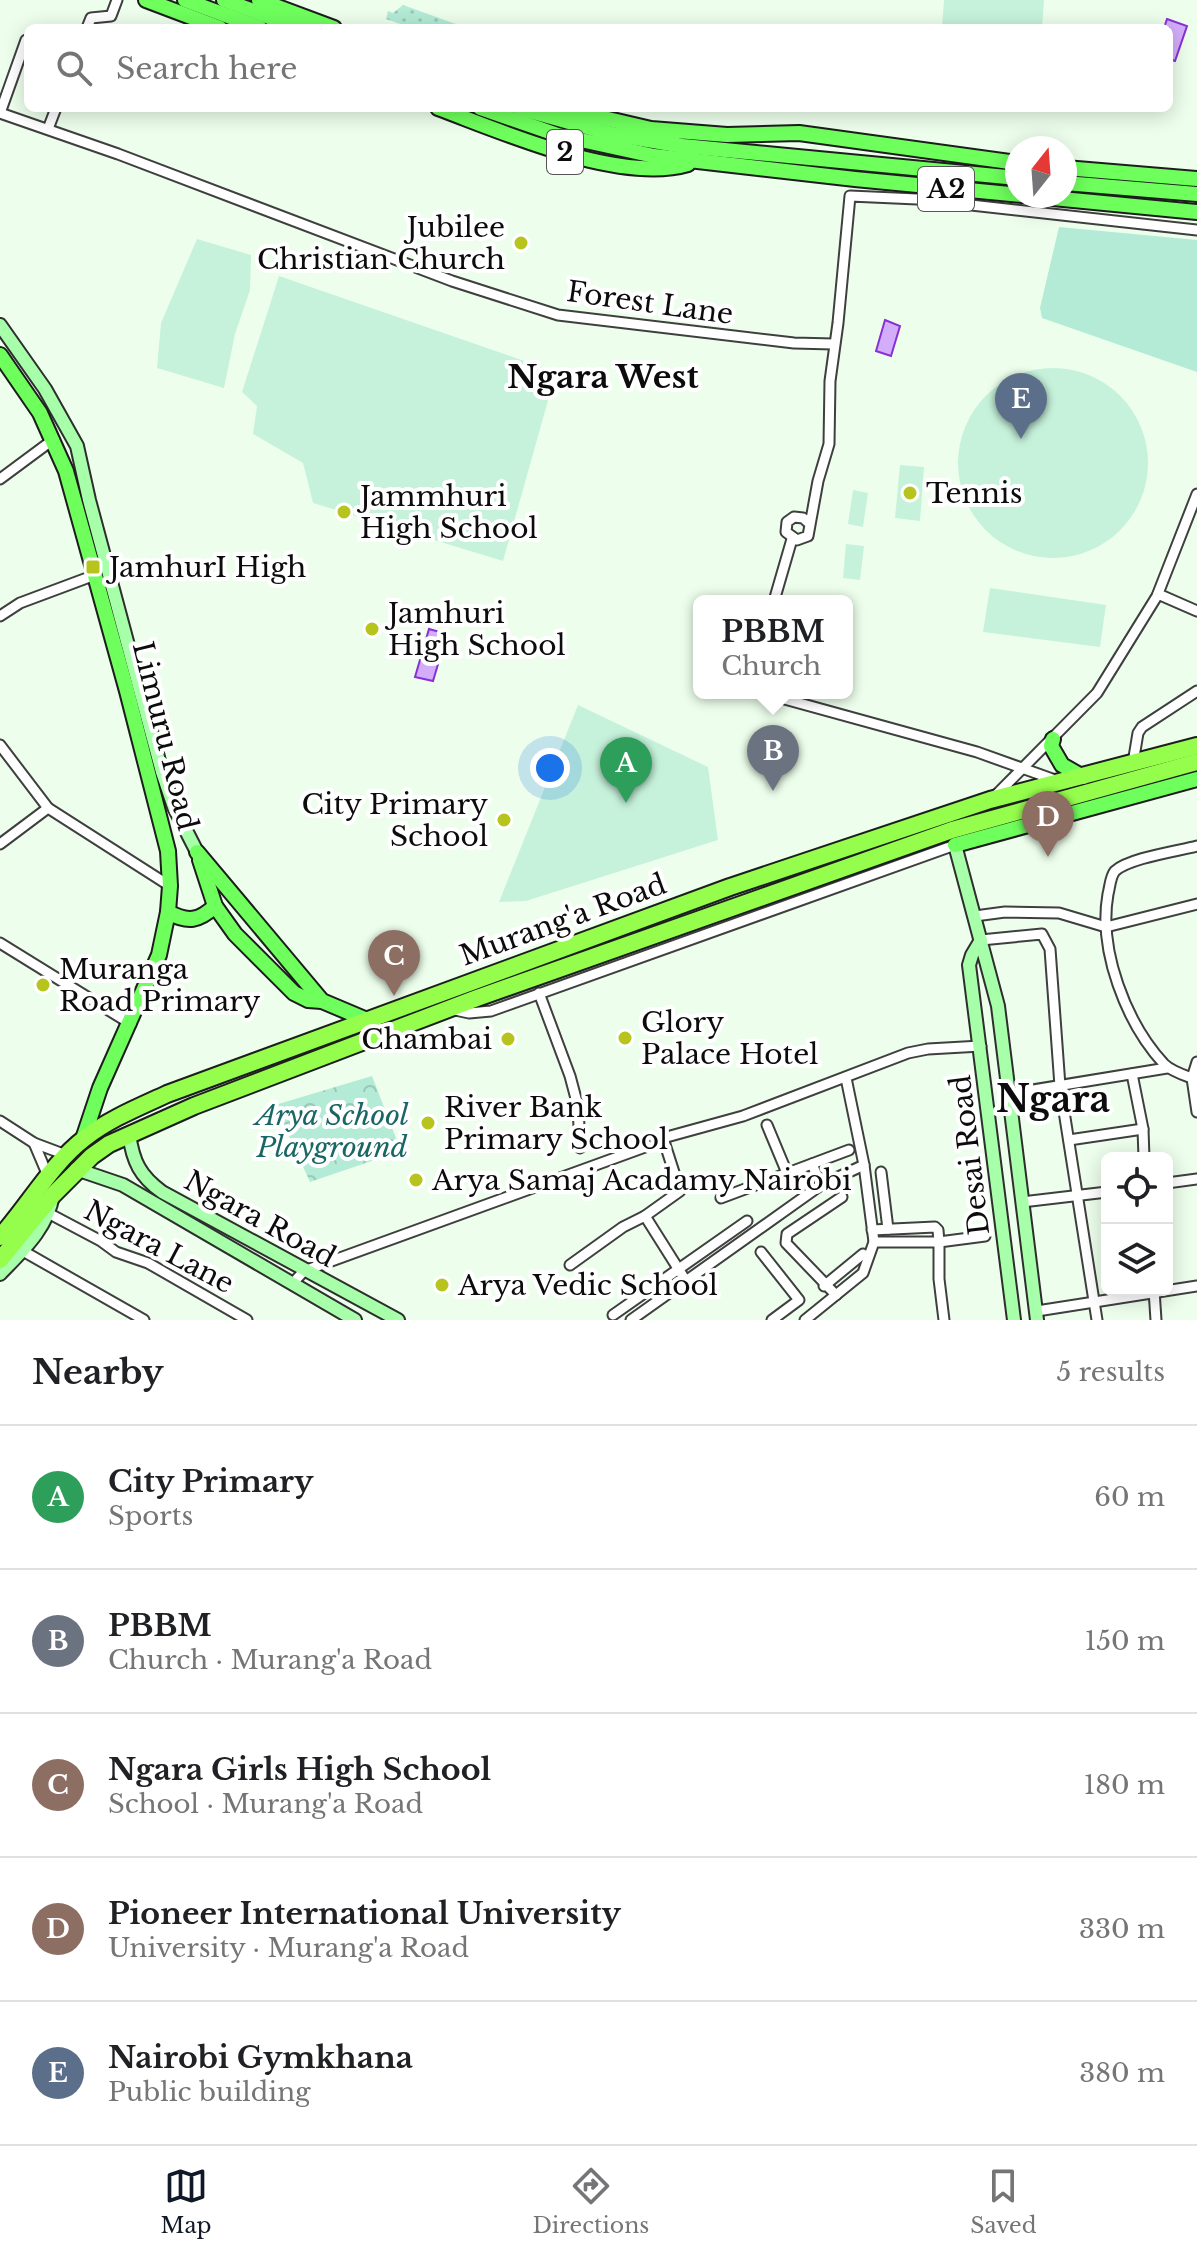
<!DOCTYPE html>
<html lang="en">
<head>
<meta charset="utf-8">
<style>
  :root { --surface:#fff; --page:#f2f2f2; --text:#202124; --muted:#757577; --line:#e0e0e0; --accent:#111827 }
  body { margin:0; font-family:"Libre Baskerville",serif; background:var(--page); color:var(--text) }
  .controls { position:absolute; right:24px; bottom:24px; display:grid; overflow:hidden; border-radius:12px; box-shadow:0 4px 20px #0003 }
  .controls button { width:72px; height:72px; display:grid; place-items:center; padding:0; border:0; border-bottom:2px solid var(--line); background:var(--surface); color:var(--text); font:40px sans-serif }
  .compass { position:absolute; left:1005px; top:136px; width:72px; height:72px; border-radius:50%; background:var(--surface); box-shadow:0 4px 20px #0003; rotate:17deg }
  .you { position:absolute; left:550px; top:768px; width:28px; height:28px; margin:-20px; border:6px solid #fff; border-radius:50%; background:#1a73e8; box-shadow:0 0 0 12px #1a73e833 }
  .badge { display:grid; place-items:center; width:52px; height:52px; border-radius:50%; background:var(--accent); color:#fff; font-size:26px; font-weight:700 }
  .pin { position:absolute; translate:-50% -66px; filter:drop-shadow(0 2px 4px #0008) }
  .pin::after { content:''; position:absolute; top:42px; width:28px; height:24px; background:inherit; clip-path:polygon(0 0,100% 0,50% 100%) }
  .popup { position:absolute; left:693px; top:595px; width:160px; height:104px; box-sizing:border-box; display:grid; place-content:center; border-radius:12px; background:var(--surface); filter:drop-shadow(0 2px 6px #0005); font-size:26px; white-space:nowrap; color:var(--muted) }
  .popup b { font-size:30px; color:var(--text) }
  .popup::after { content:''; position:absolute; left:50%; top:100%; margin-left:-16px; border:16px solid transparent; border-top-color:var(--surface) }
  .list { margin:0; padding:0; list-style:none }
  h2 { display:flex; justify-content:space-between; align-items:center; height:104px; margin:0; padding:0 32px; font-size:34px }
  h2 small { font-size:26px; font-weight:400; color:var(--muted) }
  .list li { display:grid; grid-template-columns:52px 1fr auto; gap:24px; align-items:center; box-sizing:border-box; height:144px; padding:0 32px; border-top:2px solid var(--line) }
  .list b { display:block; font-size:30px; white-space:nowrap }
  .list p { margin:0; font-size:26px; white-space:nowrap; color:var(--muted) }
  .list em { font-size:26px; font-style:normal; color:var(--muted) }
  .icon { flex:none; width:44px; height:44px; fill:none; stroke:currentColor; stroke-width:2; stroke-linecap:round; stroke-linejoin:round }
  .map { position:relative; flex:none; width:1197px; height:1320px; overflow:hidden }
  .search { position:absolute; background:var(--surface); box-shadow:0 4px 20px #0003; left:24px; right:24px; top:24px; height:88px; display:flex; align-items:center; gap:20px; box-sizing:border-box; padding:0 28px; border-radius:12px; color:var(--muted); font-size:30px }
  .sheet { height:824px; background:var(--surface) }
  nav { display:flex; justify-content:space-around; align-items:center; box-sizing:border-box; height:112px; border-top:2px solid var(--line); background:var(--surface); font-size:22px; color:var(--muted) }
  nav a { display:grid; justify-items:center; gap:4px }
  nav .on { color:var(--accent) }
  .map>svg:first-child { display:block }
  .grass { fill:#b3ebd6 }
  .park { fill:url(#park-crowns) }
  .garden { fill:url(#garden-dots) }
  .pitch { fill:#c6f2db }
  .water { fill:#d4adfa; stroke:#8830d5; stroke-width:2 }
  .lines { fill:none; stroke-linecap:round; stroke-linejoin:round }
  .street-casing { stroke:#3f3f3f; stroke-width:13 }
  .secondary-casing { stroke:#2e2e2e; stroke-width:16 }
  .primary-casing { stroke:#1d1d1d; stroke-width:18 }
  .highway-casing { stroke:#1d1d1d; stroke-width:20 }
  .street { stroke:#fff; stroke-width:9 }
  .secondary { stroke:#a7ffa9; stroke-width:12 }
  .primary { stroke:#6eff5c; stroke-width:14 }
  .highway { stroke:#95fd4c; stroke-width:16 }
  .poi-dot { fill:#b6c41d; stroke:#fff; stroke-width:3 }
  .labels { text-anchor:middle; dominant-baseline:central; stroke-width:8; stroke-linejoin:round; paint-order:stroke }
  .shield { fill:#fff; stroke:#555; stroke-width:2 }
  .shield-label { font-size:26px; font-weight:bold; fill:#0c0c0c }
  .poi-label { font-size:28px; fill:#0c0c0c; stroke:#fff; text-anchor:start }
  .street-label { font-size:28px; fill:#0c0c0c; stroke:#fff }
  .park-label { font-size:28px; font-style:italic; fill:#196762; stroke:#fff }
  .quarter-label { font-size:32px; font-weight:bold; fill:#0c0c0c; stroke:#fff }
  .district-label { font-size:36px; font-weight:bold; fill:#0c0c0c; stroke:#fff }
</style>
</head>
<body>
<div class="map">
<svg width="1197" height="1320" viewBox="0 0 1197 1320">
  <defs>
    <pattern id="park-crowns" width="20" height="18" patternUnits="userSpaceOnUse" patternTransform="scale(2)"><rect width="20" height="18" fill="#b3ebd6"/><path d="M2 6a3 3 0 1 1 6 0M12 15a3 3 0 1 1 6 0" fill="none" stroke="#99c8b6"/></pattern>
    <pattern id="garden-dots" width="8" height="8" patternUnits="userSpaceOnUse" patternTransform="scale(2)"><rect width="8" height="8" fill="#b3ebd6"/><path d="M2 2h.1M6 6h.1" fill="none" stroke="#99c8b6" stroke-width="1.8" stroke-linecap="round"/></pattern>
  </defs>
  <rect width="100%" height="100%" fill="#edffec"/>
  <!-- grass -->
  <path class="grass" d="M1059,227L1197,240V372L1042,318L1040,308Z"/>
  <!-- park -->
  <path class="park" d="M372,1076L401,1151L310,1182L275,1105Z"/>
  <!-- garden -->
  <path class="garden" d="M403,5L464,27L412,28L386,19L388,11L393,13Z"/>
  <!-- pitch -->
  <g class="pitch">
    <path d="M944,0H1044L1042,28H942Z"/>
    <path d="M197,239L251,255L250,290L235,334L224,388L157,368L161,323Z"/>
    <path d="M279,276L556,372L503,561L313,503L303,463L253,434L257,406L242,392Z"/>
    <circle cx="1053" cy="463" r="95"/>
    <path d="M900,465L924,467L920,521L895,518Z"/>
    <path d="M853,490L868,493L863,527L848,524Z"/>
    <path d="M846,544L864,546L860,580L843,578Z"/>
    <path d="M990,588L1106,605L1100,647L983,632Z"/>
    <path d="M578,705L708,767L718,840L526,901L499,902Z"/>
  </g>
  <!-- water -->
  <g class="water">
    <path d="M1167,19L1187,26L1175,61L1169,59V28H1164Z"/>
    <path d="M885,320L900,326L891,356L876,351Z"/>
    <path d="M429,629L447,634L433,681L415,677Z"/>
  </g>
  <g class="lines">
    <!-- street casing -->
    <g class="street-casing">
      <g id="street">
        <path d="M87,28L91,18L111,16L117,0"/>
        <path d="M26,40L0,113L118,154L452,281L558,315L794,343L833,344"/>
        <path d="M48,129L56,108"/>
        <path d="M0,479L54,439"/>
        <path d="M810,524L803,518L794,517L787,522L786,532L797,540L808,536L818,481L829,444L830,381L838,323L850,196L917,199L1197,230"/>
        <path d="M1158,594L1197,611"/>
        <path d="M774,601L792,539"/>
        <path d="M0,616L20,603L95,575"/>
        <path d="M763,693L977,752L1058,781"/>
        <path d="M0,745L48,808L170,886"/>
        <path d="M1133,763L1138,733L1142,727L1197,691"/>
        <path d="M995,796L1097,693L1157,596L1197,494"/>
        <path d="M0,844L48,808"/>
        <path d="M1197,846C1178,851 1129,858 1115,871C1110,877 1110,887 1108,894C1098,950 1126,1023 1164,1064C1172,1072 1187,1076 1197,1080"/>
        <path d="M975,916L1005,912L1059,913L1106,927L1197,904"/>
        <path d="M981,940L1042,934L1050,949L1060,1086L1097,1320"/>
        <path d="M0,943L131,1024"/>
        <path d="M539,993L570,1076L578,1106L580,1148"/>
        <path d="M455,1010L469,1013L491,1011L955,845"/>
        <path d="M1197,1062L1192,1078L1197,1112"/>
        <path d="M1132,1074L1143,1129L1144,1158"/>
        <path d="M1008,1094L1167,1068"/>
        <path d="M0,1121L34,1143L66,1155"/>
        <path d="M767,1125L787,1173"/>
        <path d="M1069,1140L1143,1129"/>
        <path d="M34,1143L48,1176"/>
        <path d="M812,1164L821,1185"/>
        <path d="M881,1172L888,1229"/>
        <path d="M1167,1183L1197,1179"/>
        <path d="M721,1198L849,1150"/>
        <path d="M1022,1202L1107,1192"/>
        <path d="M50,1214L101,1241L116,1252L148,1263L247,1320"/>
        <path d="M645,1216L680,1191L663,1138L743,1116L908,1053L928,1049L981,1046"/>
        <path d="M872,1230L935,1227L938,1230L939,1242L985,1236"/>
        <path d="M874,1242H939V1279L944,1320"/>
        <path d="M23,1251L144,1320"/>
        <path d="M761,1252L799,1300L772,1320"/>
        <path d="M570,1265L623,1227L645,1216L686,1281"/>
        <path d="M292,1284L304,1271L648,1146"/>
        <path d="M824,1286L863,1254"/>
        <path d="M1154,1290L1156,1320"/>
        <path d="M836,1295L786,1243L787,1234L842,1197"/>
        <path d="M1037,1311L1197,1286"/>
        <path d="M613,1315L747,1221"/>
        <path d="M631,1320L821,1185L864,1165"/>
        <path d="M805,1320L863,1273L874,1242L864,1165L846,1078"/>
      </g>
    </g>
    <!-- secondary casing -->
    <g class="secondary-casing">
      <g id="secondary">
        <path d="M0,325L45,389L77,446L89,500L162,772L174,807L197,852"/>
        <path d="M955,845L998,1006L1037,1320"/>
        <path d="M981,940L972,955L969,965L1014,1320"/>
        <path d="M129,1134C133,1162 140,1176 162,1192L398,1320"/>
        <path d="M76,1169L123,1185L355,1320"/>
        <path d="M0,1274C23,1250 47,1229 53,1195"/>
      </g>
    </g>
    <!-- primary casing -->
    <g class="primary-casing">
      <g id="primary">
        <path d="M146,0L220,28"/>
        <path d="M185,0L260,28"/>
        <path d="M224,0L298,28"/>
        <path d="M259,0L334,28"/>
        <path d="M438,108C503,132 620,184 688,164"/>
        <path d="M480,108L558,135L654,156L855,179L1197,212"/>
        <path d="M519,108L612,134L683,146L1017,178"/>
        <path d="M561,108L651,129L727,135L799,133L1017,163"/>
        <path d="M1065,168L1197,179"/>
        <path d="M1065,183L1197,194"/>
        <path d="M0,355L40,413L66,471L127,691L168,851L170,886L168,912L159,955L100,1088L83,1139"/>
        <path d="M1053,739L1051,746L1062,765L1083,777"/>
        <path d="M955,845L1197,779"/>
        <path d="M197,852L322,1001L367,1020"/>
        <path d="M200,860L215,906L235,934L294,993L308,1000L322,1001"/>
        <path d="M168,912C188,923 199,921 215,906"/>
      </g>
    </g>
    <!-- highway casing -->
    <g class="highway-casing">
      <g id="highway">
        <path d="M0,1237C29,1205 51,1164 85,1138C109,1119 139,1107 167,1094L730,887L990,800L1197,746"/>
        <path d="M0,1260L53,1195L92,1156L109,1144L194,1106L477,998L952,830L1197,762"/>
      </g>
    </g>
    <!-- street -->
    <use href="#street" class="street"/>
    <!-- secondary -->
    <use href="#secondary" class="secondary"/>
    <!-- primary -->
    <use href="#primary" class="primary"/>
    <!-- highway -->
    <use href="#highway" class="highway"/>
  </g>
  <!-- markers -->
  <g class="poi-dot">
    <circle cx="521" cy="243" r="8"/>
    <circle cx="910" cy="493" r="8"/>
    <circle cx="344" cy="512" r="8"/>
    <rect x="85" y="559" width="16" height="16" rx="4"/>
    <circle cx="372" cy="629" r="8"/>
    <circle cx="504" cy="820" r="8"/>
    <circle cx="43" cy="985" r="8"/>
    <circle cx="625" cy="1038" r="8"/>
    <circle cx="508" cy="1039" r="8"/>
    <circle cx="428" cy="1123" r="8"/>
    <circle cx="416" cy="1180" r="8"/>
    <circle cx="442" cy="1285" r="8"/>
  </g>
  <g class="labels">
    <!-- shield labels -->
    <g class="shield">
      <rect x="547" y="130" width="36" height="44" rx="6"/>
      <rect x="918" y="167" width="56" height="44" rx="6"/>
    </g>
    <g class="shield-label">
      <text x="565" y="152">2</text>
      <text x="946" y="189">A2</text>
    </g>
    <!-- poi labels -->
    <g class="poi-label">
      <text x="505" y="227" text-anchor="end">Jubilee<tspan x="505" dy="32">Christian Church</tspan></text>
      <text x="926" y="493">Tennis</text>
      <text x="360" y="496">Jammhuri<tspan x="360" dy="32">High School</tspan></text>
      <text x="109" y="567">JamhurI High</text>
      <text x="388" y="613">Jamhuri<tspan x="388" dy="32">High School</tspan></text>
      <text x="488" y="804" text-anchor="end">City Primary<tspan x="488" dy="32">School</tspan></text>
      <text x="59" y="969">Muranga<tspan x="59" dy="32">Road Primary</tspan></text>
      <text x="641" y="1022">Glory<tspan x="641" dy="32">Palace Hotel</tspan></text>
      <text x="492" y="1039" text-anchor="end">Chambai</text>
      <text x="444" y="1107">River Bank<tspan x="444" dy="32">Primary School</tspan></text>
      <text x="432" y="1180">Arya Samaj Acadamy Nairobi</text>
      <text x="458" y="1285">Arya Vedic School</text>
    </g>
    <!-- street labels -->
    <g class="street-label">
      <text transform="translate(650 303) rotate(8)">Forest Lane</text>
      <text transform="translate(165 736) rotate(76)">Limuru Road</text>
      <text transform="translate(563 920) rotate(-20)">Murang'a Road</text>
      <text transform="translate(970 1155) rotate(-97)">Desai Road</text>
      <text transform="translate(260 1219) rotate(29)">Ngara Road</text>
      <text transform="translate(159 1247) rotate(28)">Ngara Lane</text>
    </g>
    <!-- park labels -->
    <g class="park-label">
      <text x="332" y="1115">Arya School<tspan x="332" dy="32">Playground</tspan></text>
    </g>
    <!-- quarter labels -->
    <g class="quarter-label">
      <text x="603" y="377">Ngara West</text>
    </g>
    <!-- district labels -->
    <g class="district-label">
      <text x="1053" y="1099">Ngara</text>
    </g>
  </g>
</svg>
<div class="controls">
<button><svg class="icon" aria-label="locate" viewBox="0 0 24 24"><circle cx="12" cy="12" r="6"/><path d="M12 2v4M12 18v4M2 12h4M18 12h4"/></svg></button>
<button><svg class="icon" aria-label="layers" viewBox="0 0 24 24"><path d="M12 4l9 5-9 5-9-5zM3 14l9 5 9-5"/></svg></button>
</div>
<svg class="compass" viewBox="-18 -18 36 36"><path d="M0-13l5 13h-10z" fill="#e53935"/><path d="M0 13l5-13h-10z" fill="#757577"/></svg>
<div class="you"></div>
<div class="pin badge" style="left:626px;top:803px;background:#2e9e5b">A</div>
<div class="pin badge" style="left:773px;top:791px;background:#6b7280">B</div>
<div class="popup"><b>PBBM</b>Church</div>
<div class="pin badge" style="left:394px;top:996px;background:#8d6e63">C</div>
<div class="pin badge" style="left:1048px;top:857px;background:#8d6e63">D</div>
<div class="pin badge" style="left:1021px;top:439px;background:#5c6f8a">E</div>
<div class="search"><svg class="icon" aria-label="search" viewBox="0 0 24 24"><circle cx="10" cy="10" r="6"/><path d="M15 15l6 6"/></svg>Search here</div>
</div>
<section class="sheet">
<h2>Nearby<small>5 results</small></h2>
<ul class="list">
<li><span class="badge" style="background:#2e9e5b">A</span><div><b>City Primary</b><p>Sports</p></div><em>60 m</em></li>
<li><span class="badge" style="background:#6b7280">B</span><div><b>PBBM</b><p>Church · Murang'a Road</p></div><em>150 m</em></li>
<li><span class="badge" style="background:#8d6e63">C</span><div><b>Ngara Girls High School</b><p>School · Murang'a Road</p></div><em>180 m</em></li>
<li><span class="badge" style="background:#8d6e63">D</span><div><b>Pioneer International University</b><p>University · Murang'a Road</p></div><em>330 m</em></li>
<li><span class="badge" style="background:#5c6f8a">E</span><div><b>Nairobi Gymkhana</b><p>Public building</p></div><em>380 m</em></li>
</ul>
</section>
<nav>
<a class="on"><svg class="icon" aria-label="map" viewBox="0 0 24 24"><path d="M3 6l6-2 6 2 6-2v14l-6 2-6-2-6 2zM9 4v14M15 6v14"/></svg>Map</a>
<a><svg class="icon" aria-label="directions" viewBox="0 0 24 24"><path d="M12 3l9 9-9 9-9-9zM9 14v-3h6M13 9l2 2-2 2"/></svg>Directions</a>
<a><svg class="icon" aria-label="saved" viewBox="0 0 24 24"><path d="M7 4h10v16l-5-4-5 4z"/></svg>Saved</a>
</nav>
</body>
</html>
